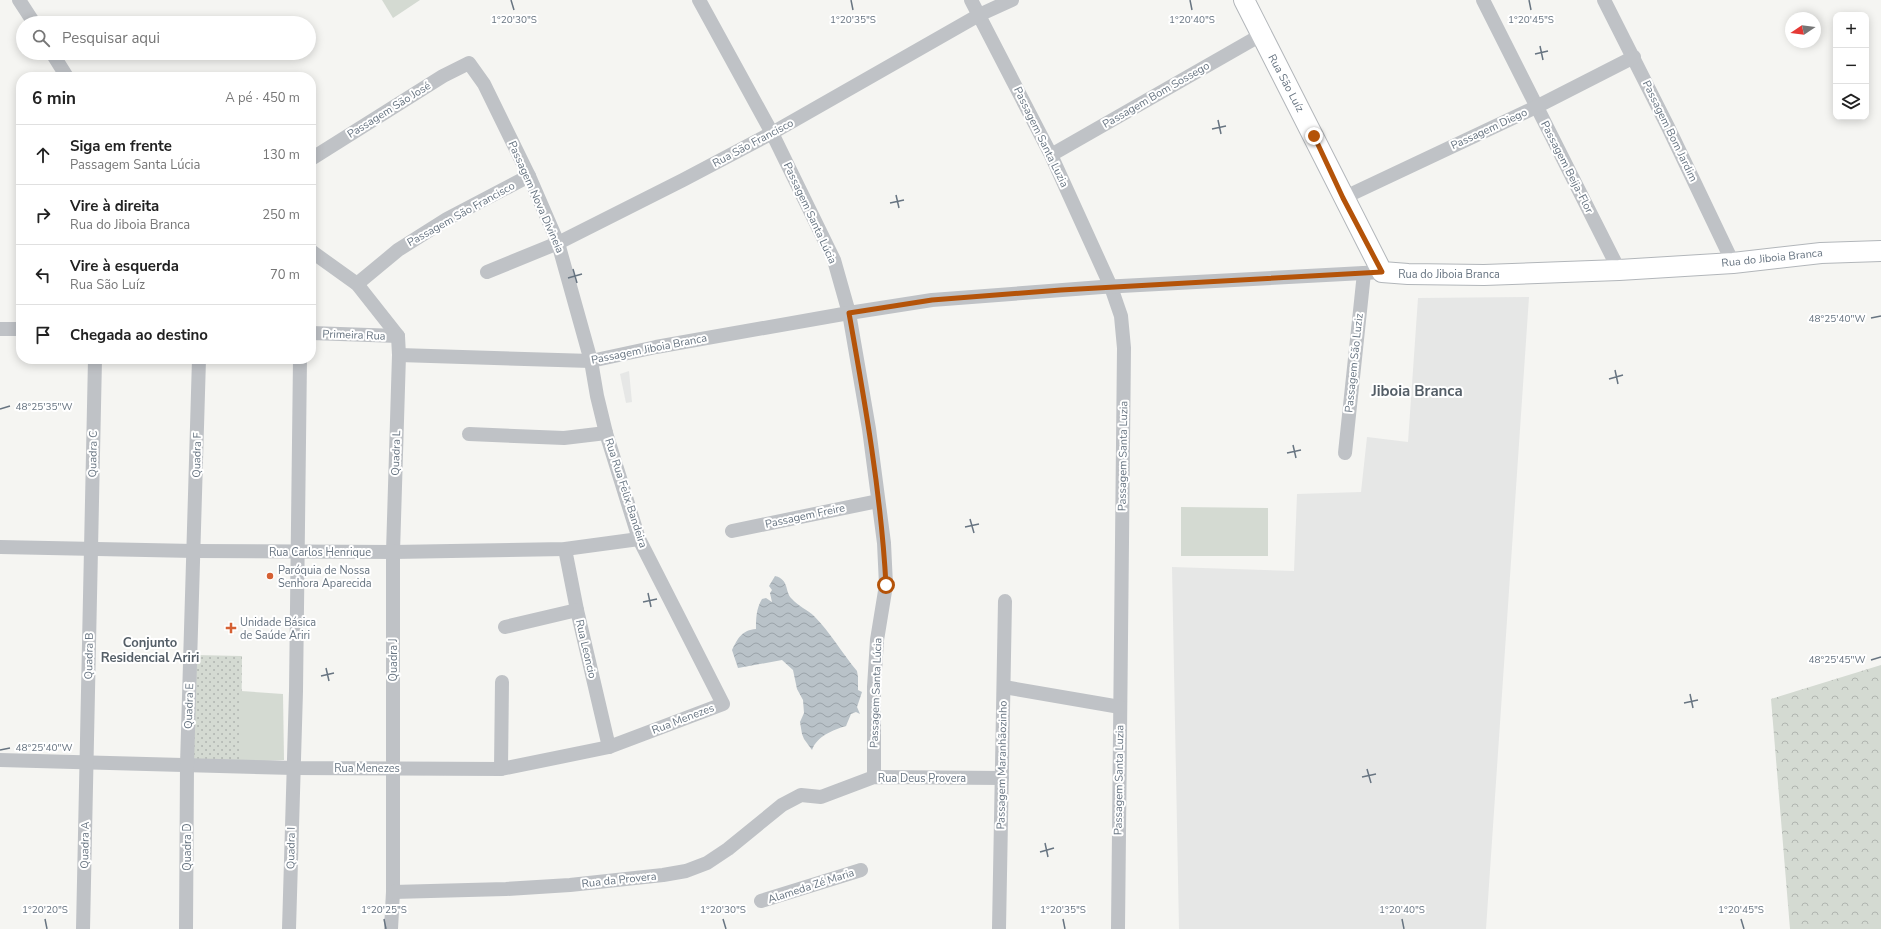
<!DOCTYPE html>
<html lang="pt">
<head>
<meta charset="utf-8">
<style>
  :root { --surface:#fff; --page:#f2f2f2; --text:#222; --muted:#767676; --line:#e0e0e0 }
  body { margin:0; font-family:"Nunito Sans",sans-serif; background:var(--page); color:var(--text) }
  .controls { position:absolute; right:12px; top:12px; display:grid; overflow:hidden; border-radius:8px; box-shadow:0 2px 10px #0003 }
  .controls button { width:36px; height:36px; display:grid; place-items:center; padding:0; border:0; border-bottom:1px solid var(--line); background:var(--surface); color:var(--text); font:20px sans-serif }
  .compass { position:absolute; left:1785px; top:12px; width:36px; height:36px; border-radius:50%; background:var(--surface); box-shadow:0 2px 10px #0003; rotate:257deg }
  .stop { position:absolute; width:12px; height:12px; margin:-9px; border:3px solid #b45309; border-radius:50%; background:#fff }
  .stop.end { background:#b45309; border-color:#fff; box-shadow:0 1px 4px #0008 }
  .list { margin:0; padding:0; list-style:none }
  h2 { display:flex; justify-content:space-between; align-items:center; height:52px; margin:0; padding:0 16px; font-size:17px }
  h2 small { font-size:13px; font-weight:400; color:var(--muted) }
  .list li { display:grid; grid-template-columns:26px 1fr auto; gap:12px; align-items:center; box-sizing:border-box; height:60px; padding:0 16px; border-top:1px solid var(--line) }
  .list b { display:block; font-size:15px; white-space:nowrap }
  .list p { margin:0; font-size:13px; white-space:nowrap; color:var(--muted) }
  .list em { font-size:13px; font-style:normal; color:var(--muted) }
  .icon { flex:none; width:22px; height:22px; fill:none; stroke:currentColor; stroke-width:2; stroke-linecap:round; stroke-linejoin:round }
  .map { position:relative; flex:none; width:1881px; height:929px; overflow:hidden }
  .search { position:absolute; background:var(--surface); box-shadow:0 2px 10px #0003; left:16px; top:16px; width:300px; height:44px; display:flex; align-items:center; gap:10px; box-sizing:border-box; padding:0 14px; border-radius:22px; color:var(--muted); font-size:15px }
  .panel { position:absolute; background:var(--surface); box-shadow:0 2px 10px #0003; left:16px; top:72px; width:300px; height:292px; border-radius:16px }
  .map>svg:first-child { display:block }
  .built { fill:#e6e7e6 }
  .forest { fill:url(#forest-crowns) }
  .park { fill:url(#park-dots) }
  .pitch { fill:#d4dad2 }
  .water { fill:url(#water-waves) }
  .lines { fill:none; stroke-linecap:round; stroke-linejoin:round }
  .secondary-casing { stroke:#b2b6ba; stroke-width:22 }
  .street { stroke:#bfc2c6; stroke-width:14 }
  .secondary { stroke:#fff; stroke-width:20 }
  .route { stroke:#b45309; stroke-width:5 }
  .ticks { fill:none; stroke:#677481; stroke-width:1.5 }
  .poi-dot { fill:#d56033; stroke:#fff; stroke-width:1.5 }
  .labels { text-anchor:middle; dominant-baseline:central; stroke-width:4; stroke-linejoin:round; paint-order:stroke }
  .street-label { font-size:11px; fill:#677481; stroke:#fff }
  .poi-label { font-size:11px; fill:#677481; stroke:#fff; text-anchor:start }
  .quarter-label { font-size:13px; font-weight:bold; fill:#545e67; stroke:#fff }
  .district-label { font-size:15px; font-weight:bold; fill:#545e67; stroke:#fff }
  .ticks-label { font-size:10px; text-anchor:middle; fill:#677481; stroke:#fff; stroke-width:4; stroke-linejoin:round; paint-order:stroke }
</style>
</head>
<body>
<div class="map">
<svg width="1881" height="929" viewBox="0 0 1881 929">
  <defs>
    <pattern id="forest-crowns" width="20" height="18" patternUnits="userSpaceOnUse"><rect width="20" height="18" fill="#d4dad2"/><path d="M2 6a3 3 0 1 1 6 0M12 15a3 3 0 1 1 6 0" fill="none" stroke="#b0b5b0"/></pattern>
    <pattern id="park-dots" width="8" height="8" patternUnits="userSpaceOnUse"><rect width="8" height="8" fill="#d4dad2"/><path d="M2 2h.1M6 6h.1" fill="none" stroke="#b0b5b0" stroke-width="1.8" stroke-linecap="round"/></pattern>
    <pattern id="water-waves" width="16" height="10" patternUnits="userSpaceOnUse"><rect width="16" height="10" fill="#b9c2c8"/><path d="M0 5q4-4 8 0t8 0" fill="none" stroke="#9aa2a8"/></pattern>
  </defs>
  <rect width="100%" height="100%" fill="#f5f5f2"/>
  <!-- built -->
  <g class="built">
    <path d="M1529,297L1486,929H1179L1172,567L1294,571L1297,494L1361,492L1367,437L1408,442L1418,298Z"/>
    <path d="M629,371L632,402L626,403L620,374Z"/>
  </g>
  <!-- forest -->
  <path class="forest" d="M1881,665V929H1790L1771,699Z"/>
  <!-- park -->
  <path class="park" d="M194,655L242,656L241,762H193Z"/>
  <!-- pitch -->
  <g class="pitch">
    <path d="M382,0H420L393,18Z"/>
    <path d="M1181,507L1268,508V556H1181Z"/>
    <path d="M241,691L283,694L284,760L241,762Z"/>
  </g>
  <!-- water -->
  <path class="water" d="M775,576C790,580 784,591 792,599C797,605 809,611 814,616C830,632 842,653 857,671L858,677V690L862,692L857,707L860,714L856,712L851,714L846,726C833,730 817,736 812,750L804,739L802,734L800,722L804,713L803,700L797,689L793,670L782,660L738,668L732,650C738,638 742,630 756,629C756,619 756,609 762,599L766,598L772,602L770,593L772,590L769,586Z"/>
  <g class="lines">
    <!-- secondary casing -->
    <g class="secondary-casing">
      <path id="secondary" d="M1244,0L1382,272L1408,274L1484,275L1619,270L1733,263L1821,253L1881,251"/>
    </g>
    <!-- street -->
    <g class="street">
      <path d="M19,0L34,23"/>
      <path d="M699,0L772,133L834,260L849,313L869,429L884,543L886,585L877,640L874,687V777"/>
      <path d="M971,0L1051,155L1111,287L1121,316L1124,348L1118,929"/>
      <path d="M1483,0L1619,270"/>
      <path d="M1604,0L1668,127L1733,263"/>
      <path d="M52,53L67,77"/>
      <path d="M1051,155L1261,35"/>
      <path d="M1343,198L1536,107L1634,57"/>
      <path d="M311,251L357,284L398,336L399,355L393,552V892L391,929"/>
      <path d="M487,272L558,243L683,180L772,133L979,15L1012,0"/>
      <path d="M357,284L398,250L447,219L529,176"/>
      <path d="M0,329H21"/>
      <path d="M311,333L398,336"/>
      <path d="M399,355L591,361L656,347L849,313L932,300L1102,287L1382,272"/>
      <path d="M469,434L564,438L606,433"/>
      <path d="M1345,453L1364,273"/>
      <path d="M732,531L878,501"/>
      <path d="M0,547L194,551L393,552L565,549L639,539"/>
      <path d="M565,549L577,610L609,747"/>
      <path d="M505,627L577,610"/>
      <path d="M1004,687L1120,707"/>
      <path d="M0,760L294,768L501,769L609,747L723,704L639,539L606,433L597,396L591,361L558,243L529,176L484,84L469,63L443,76L311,159"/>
      <path d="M501,769L502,682"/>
      <path d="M393,892L506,889L570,885L663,875L686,871L707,863L728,849L782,805L801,795L821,797L874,777L1002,778"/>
      <path d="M761,901L861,870"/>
      <path d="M83,929L95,359"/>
      <path d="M186,929L187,765L199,359"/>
      <path d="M289,929L296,691L300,359"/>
      <path d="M999,929L1005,601"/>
    </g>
    <!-- secondary -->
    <use href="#secondary" class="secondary"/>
  </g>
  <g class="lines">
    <!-- route -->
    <path class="route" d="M886,585C881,493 865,403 849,313L932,300L1061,290L1382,272L1343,198L1314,136"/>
  </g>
  <!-- ticks -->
  <path class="ticks" d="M511,0L514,10M851,0L853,10M1190,0L1192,10M1529,0L1531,10M1540,46L1543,60M1535,54L1548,51M1218,120L1221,134M1212,129L1226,126M896,195L899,208M890,203L904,200M573,269L577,283M568,278L582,274M1871,318L1881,316M1615,370L1618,384M1609,379L1623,375M0,409L10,406M1293,445L1296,458M1287,453L1301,450M970,519L974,533M965,527L979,524M648,593L651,607M643,602L657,599M1871,660L1881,657M326,668L329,681M321,676L334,673M1690,694L1693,708M1684,703L1698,700M0,750L10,748M1367,769L1371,783M1362,777L1376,774M1045,843L1048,857M1040,852L1054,848M45,919L47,929M384,919L386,929M723,919L726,929M1063,919L1065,929M1402,919L1404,929M1741,919L1744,929"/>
  <!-- markers -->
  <g class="poi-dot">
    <circle cx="270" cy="576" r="4"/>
    <path d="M229 622h4v4h4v4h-4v4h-4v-4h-4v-4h4z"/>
  </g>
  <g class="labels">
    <!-- street labels -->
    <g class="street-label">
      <text transform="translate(1286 83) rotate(62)">Rua São Luíz</text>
      <text transform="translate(1156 95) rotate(-30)">Passagem Bom Sossego</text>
      <text transform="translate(389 110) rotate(-32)">Passagem São José</text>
      <text transform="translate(1489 129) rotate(-25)">Passagem Diego</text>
      <text transform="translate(1670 131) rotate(64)">Passagem Bom Jardim</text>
      <text transform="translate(1041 137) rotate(64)">Passagem Santa Luzia</text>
      <text transform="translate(753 143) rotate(-28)">Rua São Francisco</text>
      <text transform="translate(1567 167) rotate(63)">Passagem Beija-Flor</text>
      <text transform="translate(536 197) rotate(66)">Passagem Nova Divineia</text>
      <text transform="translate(810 213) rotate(65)">Passagem Santa Lúcia</text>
      <text transform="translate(461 214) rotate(-29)">Passagem São Francisco</text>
      <text transform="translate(1772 258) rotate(-6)">Rua do Jiboia Branca</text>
      <text x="1449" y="274">Rua do Jiboia Branca</text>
      <text transform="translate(354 335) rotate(2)">Primeira Rua</text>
      <text transform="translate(649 349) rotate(-11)">Passagem Jiboia Branca</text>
      <text transform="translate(1354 363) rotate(-84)">Passagem São Luziz</text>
      <text transform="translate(396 453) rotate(-88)">Quadra L</text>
      <text transform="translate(93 454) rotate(-89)">Quadra C</text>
      <text transform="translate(197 455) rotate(-89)">Quadra F</text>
      <text transform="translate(1123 456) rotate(-89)">Passagem Santa Luzia</text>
      <text transform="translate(626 493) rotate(72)">Rua Rua Felix Bandeira</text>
      <text transform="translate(805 516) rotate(-12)">Passagem Freire</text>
      <text x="320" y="552">Rua Carlos Henrique</text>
      <text transform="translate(586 649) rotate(77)">Rua Leoncio</text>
      <text transform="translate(89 656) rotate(-89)">Quadra B</text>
      <text transform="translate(393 660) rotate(-90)">Quadra J</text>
      <text transform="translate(876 693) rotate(-88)">Passagem Santa Lúcia</text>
      <text transform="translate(189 706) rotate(-88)">Quadra E</text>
      <text transform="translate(683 719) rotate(-21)">Rua Menezes</text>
      <text transform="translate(1002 765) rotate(-89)">Passagem Maranhãozinho</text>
      <text x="367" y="768">Rua Menezes</text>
      <text x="922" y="778">Rua Deus Provera</text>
      <text transform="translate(1119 780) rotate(-89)">Passagem Santa Luzia</text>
      <text transform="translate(85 845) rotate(-89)">Quadra A</text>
      <text transform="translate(187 847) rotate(-90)">Quadra D</text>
      <text transform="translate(291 848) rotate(-89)">Quadra I</text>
      <text transform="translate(619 880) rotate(-6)">Rua da Provera</text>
      <text transform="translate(811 886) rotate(-18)">Alameda Zé Maria</text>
    </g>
    <!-- poi labels -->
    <g class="poi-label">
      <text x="278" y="570">Paróquia de Nossa<tspan x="278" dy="13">Senhora Aparecida</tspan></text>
      <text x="240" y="622">Unidade Básica<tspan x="240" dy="13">de Saúde Ariri</tspan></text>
    </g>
    <!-- quarter labels -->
    <g class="quarter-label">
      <text x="150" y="643">Conjunto<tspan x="150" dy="15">Residencial Ariri</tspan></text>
    </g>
    <!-- district labels -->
    <g class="district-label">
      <text x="1417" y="391">Jiboia Branca</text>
    </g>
  </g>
  <g class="ticks-label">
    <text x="514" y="23">1°20'30"S</text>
    <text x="853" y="23">1°20'35"S</text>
    <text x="1192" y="23">1°20'40"S</text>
    <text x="1531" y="23">1°20'45"S</text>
    <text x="1837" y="322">48°25'40"W</text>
    <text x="44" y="410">48°25'35"W</text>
    <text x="1837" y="663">48°25'45"W</text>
    <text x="44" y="751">48°25'40"W</text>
    <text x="45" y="913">1°20'20"S</text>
    <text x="384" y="913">1°20'25"S</text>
    <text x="723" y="913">1°20'30"S</text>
    <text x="1063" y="913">1°20'35"S</text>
    <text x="1402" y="913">1°20'40"S</text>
    <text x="1741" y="913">1°20'45"S</text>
  </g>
</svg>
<div class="controls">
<button>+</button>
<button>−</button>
<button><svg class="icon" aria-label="layers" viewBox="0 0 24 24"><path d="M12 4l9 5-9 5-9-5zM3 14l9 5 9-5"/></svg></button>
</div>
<svg class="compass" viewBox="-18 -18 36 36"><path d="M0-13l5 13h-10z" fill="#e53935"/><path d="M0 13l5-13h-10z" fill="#767676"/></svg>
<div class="stop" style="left:886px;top:585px"></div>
<div class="stop end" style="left:1314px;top:136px"></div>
<div class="search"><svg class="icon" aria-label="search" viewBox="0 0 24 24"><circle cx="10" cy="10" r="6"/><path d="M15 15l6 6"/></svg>Pesquisar aqui</div>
<section class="panel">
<h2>6 min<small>A pé · 450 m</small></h2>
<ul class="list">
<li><svg class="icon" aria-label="ahead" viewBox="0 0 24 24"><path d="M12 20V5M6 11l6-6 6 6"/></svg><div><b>Siga em frente</b><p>Passagem Santa Lúcia</p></div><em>130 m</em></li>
<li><svg class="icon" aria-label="right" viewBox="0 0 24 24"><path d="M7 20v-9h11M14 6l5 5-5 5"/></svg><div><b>Vire à direita</b><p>Rua do Jiboia Branca</p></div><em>250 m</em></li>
<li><svg class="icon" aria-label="left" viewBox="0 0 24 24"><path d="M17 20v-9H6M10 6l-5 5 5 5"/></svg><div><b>Vire à esquerda</b><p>Rua São Luíz</p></div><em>70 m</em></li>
<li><svg class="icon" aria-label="arrive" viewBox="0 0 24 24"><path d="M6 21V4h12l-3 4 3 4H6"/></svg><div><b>Chegada ao destino</b></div></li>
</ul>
</section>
</div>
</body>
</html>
